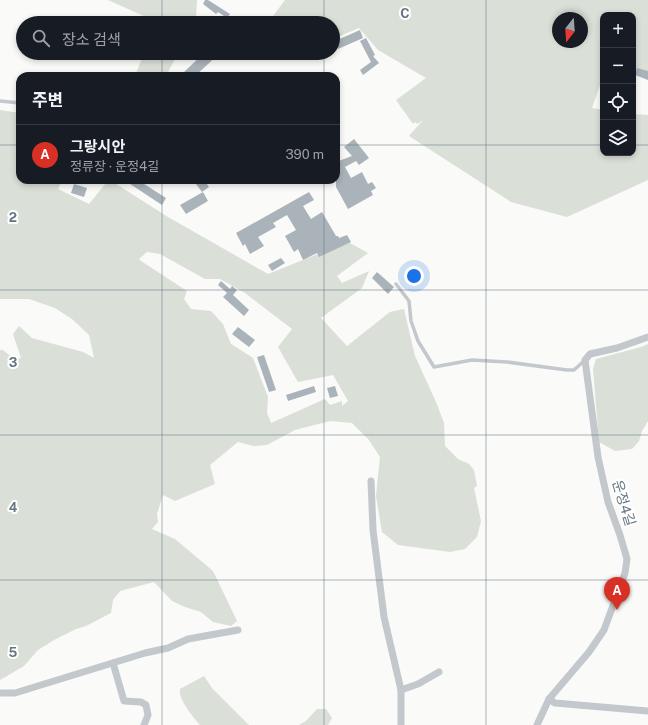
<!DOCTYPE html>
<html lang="ko">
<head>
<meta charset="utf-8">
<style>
  :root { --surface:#171b24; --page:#20242c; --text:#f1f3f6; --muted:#9ea1a6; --line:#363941; --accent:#d93025 }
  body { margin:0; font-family:"Public Sans","Noto Sans KR",sans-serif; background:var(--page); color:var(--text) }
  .controls { position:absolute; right:12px; top:12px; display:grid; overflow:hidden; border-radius:8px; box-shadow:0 2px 6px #0003 }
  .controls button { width:36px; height:36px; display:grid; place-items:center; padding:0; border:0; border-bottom:1px solid var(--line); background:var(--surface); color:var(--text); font:20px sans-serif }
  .compass { position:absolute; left:552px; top:12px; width:36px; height:36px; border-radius:50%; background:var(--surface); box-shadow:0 2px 6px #0003; rotate:197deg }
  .you { position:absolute; left:414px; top:276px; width:14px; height:14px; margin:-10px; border:3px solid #fff; border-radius:50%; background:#1a73e8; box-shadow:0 0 0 6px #1a73e833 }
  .badge { display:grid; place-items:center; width:26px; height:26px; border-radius:50%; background:var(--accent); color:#fff; font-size:13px; font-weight:700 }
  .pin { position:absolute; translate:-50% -33px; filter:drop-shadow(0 1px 2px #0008) }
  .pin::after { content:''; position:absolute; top:21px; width:14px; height:12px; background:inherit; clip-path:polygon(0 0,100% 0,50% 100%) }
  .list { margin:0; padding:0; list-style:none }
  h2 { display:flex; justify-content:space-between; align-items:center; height:52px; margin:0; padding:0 16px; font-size:17px }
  h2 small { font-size:13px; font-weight:400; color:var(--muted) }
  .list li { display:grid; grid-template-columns:26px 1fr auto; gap:12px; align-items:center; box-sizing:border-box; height:60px; padding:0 16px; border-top:1px solid var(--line) }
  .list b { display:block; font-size:15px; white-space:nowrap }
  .list p { margin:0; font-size:13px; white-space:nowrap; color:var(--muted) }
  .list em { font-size:13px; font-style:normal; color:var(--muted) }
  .icon { flex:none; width:22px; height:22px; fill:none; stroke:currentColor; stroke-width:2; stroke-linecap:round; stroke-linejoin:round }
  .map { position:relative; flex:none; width:648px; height:725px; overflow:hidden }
  .search { position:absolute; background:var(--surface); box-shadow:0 2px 6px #0003; left:16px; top:16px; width:324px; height:44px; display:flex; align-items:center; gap:10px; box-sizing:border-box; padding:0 14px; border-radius:22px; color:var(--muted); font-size:15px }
  .panel { position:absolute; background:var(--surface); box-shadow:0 2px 6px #0003; left:16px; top:72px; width:324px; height:112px; border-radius:12px }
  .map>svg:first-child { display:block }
  .green { fill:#dadfd7; fill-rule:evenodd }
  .building { fill:#aab3b9 }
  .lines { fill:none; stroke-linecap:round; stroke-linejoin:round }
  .service { stroke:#c3c8cc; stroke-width:3.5 }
  .minor { stroke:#c3c8cc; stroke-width:7 }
  .grid { fill:none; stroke:#657683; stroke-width:1; stroke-opacity:0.55 }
  .labels { text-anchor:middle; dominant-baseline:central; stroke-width:4; stroke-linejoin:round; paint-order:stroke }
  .street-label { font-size:14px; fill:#657683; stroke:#fff }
  .grid-label { font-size:13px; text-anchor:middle; font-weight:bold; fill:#657683; stroke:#fff; stroke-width:4; stroke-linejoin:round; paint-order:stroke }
</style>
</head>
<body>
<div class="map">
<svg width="648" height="725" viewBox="0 0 648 725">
  <rect width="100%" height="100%" fill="#fafaf8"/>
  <!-- green -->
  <g class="green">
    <path d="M108,0H197L196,18L193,23H157V22Z"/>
    <path d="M285,0H648V75L633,74V15H603V77L592,108L603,110V153H633V114L648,115V180L567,217L511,202L409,136L423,120L417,124L415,122L413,124L396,100L426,78L378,50L359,28L333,39V23H285L273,16ZM558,18H582V42H558Z"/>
    <path d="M144,53H178L166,76H135Z"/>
    <path d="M0,110L20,113V180H62L58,189L89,204L106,183L113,182L168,217L268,274L348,242L368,253L337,276L342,283L369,271L362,288L321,318L347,346L390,312L404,309L415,356L436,402L444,423L445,446L458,459L469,464L474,470L477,486L474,488L481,521L477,537L465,549L450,552L398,545L382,532L376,496L380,457L369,440L352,423L330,421L295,430L267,445L254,446L238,442L210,465L215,484L175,501L163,495L157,514L158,522L152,529L175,539L213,571L237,621L231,626L213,622L201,612L185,607L172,601L154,582L120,591L113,600L111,613L86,626L76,629L54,640L38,650L24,666L0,680V350H3L14,359L21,358L13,334L19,326L32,338L83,352L94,358L89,335L72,319L55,308L29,299H0ZM147,252L160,254L205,279H220L245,293L292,329L278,347L298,382L333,375L348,401L342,406V401L330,405L325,399L271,423L267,413L268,397L253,358L231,344L223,324L211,311L191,309L184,299L187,291L141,261L139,259Z"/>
    <path d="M648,344V421L642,431L639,441L632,449L615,451L599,442L593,369L596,359L641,347Z"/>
    <path d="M204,676L212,688L249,725H200C193,717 178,699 180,689Z"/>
    <path d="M317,709H326L332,718L328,725H299L306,721Z"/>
  </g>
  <!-- building -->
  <g class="building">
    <path d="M205,0H208L230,14L227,18L218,12L216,14L203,4Z"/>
    <path d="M360,30L363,38L338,49L335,41Z"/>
    <path d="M366,38L375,55L373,56L379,63L363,75L360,70L371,62L360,41Z"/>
    <path d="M204,53H220L195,76H187L183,73Z"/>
    <path d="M637,68L648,71V80L635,75Z"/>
    <path d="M354,139L369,158L359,165L356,161L345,167L351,178L362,172L368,184L372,182L376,188L371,191L373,195L348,209L336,187V162L352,156L344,147Z"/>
    <path d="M124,180H142L141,182L166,198L162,205Z"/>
    <path d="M193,180H204L209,187L202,192Z"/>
    <path d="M74,184L87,188L84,197L71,193Z"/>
    <path d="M203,192L208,201L186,214L180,205Z"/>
    <path d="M309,192L314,200L303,206L311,219L322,212L336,236H338L339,238L347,235L351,242L319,257L317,253L303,260L298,249L294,252L285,236L296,230L287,215L273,223L276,227L258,237L264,246L250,254L245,244L243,246L236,233Z"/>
    <path d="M281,258L285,263L272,271L268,265Z"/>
    <path d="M377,272L394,287L388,294L372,278Z"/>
    <path d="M221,281L230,289L232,286L237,290L233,295L249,310L244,316L223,297L227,293L218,285Z"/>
    <path d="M238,327L255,340L249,347L232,334Z"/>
    <path d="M264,355L276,390L269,392L257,357Z"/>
    <path d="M314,386L316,392L288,401L286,395Z"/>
    <path d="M335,386L338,396L330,398L327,388Z"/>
  </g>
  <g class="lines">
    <!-- service -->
    <g class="service">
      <path d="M0,101L20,103"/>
      <path d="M396,284L409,301L411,321L418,341L434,367L472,360L507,362L567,370H574L585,360"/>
    </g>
    <!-- minor -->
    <g class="minor">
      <path d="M371,481L373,530L384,617L401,690V725"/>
      <path d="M113,663L124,701L141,702L146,705L148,715L144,725"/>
      <path d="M401,690L418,684L439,672"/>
      <path d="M0,693H15L145,653L168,648L188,639L238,630"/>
      <path d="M549,699L555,703L648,711"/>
      <path d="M537,725L549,699L589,652L604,630L625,573L627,559L620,535L608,502L598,457L585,360L590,354L617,348L648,337"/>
    </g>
  </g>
  <!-- grid -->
  <path class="grid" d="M162,0V23M324,0V23M486,0V725M162,53V76M324,53V76M0,145H20M336,145H603M633,145H648M162,180V725M324,180V725M0,290H648M0,435H648M0,580H648"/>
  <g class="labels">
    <!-- street labels -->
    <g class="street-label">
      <text transform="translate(624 503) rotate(73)">운정4길</text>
    </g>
  </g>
  <g class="grid-label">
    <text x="405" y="18">C</text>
    <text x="13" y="222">2</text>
    <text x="13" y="367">3</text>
    <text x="13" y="512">4</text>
    <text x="13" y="657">5</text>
  </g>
</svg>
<div class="controls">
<button>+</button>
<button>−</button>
<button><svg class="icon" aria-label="locate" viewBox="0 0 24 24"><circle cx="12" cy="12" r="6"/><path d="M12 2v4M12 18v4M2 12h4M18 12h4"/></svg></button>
<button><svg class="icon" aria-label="layers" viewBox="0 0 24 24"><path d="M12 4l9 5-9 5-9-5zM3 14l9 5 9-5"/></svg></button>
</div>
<svg class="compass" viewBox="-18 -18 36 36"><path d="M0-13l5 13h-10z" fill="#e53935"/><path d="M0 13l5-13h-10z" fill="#9ea1a6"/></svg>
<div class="you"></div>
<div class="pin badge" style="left:617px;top:610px">A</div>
<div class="search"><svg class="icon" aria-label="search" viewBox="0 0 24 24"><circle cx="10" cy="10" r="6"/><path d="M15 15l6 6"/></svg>장소 검색</div>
<section class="panel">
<h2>주변<small></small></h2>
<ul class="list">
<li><span class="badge">A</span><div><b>그랑시안</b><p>정류장 · 운정4길</p></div><em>390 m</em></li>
</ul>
</section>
</div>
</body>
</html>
